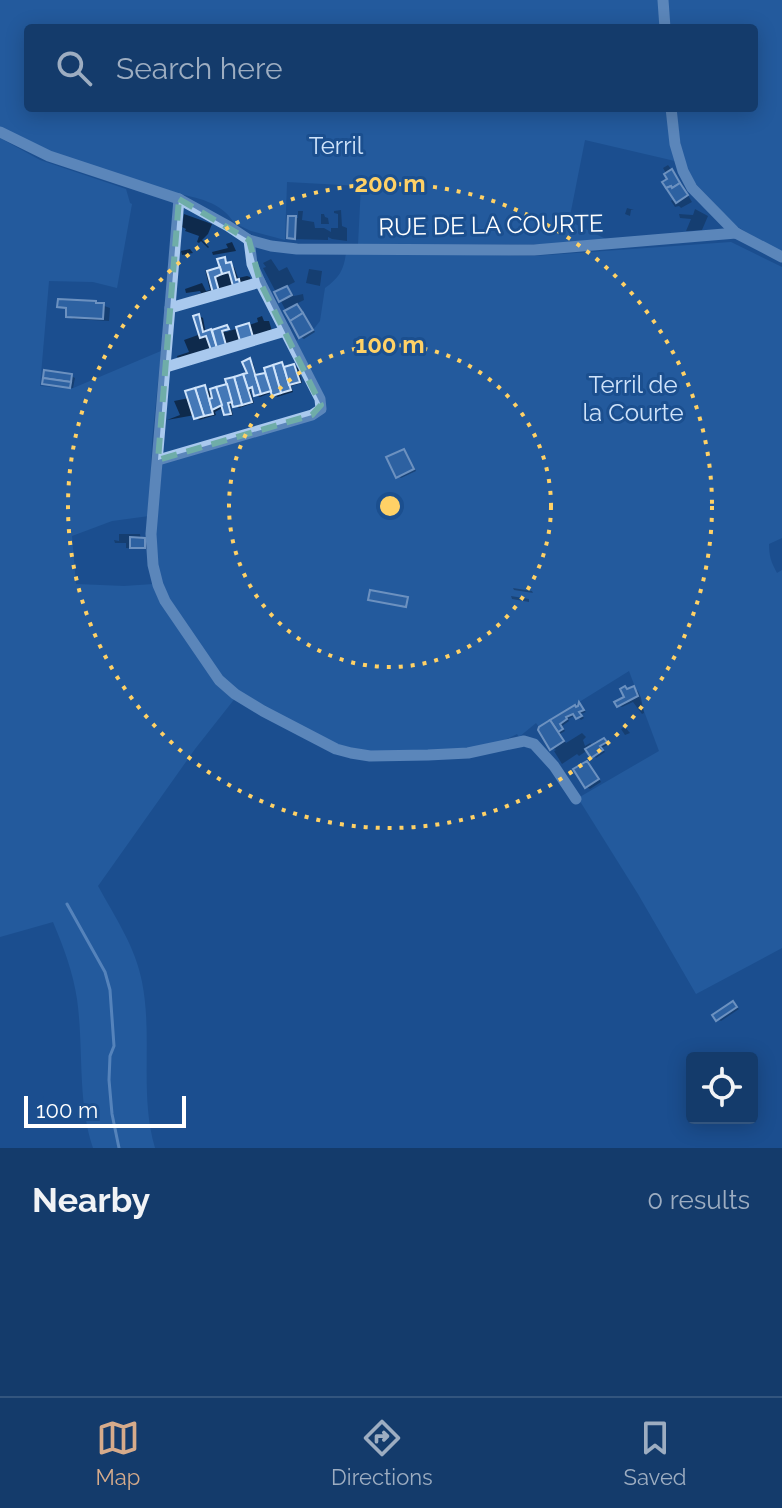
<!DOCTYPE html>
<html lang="en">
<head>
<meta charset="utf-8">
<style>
  :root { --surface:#143b6b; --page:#214673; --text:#f1f3f6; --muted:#9dadc1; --line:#33557e; --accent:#d6ab8b }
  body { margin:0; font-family:Raleway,sans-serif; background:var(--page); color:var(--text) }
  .controls { position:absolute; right:24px; bottom:24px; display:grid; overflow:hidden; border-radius:8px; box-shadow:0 4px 20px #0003 }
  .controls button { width:72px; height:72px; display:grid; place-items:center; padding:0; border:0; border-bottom:2px solid var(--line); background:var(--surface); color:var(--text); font:40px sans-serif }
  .scale { position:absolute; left:24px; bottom:20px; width:162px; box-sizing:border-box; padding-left:8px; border:4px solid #fff; border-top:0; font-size:22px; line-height:28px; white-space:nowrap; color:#fff; -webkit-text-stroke:6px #1b4f8f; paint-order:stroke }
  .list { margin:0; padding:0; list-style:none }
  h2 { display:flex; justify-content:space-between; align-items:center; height:104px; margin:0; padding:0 32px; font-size:34px }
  h2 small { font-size:26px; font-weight:400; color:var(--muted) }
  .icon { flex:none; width:44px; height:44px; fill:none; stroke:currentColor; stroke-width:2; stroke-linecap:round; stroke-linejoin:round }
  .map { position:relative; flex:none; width:782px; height:1148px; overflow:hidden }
  .search { position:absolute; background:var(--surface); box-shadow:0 4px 20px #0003; left:24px; right:24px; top:24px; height:88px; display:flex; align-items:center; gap:20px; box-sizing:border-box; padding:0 28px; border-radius:8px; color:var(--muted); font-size:30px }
  .sheet { height:248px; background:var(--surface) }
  nav { display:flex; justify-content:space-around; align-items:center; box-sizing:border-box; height:112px; border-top:2px solid var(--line); background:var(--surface); font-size:22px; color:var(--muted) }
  nav a { display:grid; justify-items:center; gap:4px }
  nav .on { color:var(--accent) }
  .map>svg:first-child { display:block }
  .green { fill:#2e69ad }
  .shadow { fill:#0007 }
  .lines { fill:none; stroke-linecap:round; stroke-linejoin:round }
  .stream { stroke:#9cc4f0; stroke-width:3 }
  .building { fill:#4478b7; stroke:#cfe3fa; stroke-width:2 }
  .minor { stroke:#a9c9ee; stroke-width:11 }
  .marked { fill:none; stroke:#6fada8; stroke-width:6; stroke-dasharray:16 10; stroke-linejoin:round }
  .ring { fill:none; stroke:#ffd166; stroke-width:4; stroke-dasharray:4 8 }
  .labels { text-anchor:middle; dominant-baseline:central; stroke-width:6; stroke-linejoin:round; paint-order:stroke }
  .park-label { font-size:24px; fill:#cfe3fa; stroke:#1b4f8f }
  .street-label { font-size:24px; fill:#fff; stroke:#1b4f8f }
  .centre { fill:#ffd166; stroke:#1b4f8f; stroke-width:4 }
  .ring-label { font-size:24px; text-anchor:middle; font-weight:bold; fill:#ffd166; stroke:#1b4f8f; stroke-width:6; stroke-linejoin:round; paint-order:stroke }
</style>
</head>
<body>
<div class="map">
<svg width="782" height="1148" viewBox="0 0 782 1148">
  <rect width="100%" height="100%" fill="#1b4f8f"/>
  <!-- green -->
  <g class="green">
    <path d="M0,0H659L661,28H28V108H667L675,161L585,140L569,221L608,240L548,244L358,245L361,186L287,182L285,240L251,231L234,223C222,202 196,197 173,193L52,154L0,127Z"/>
    <path d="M666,0H782V253L736,226L695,183L683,160L675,108H754V28H669Z"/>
    <path d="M0,138L40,160L126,189L130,203L132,204L117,288L93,282L49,281L40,386L71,389L161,351L152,441L149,516L112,521L72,536L76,584L124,586L154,584L236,697L195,749L98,886C115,917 136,948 142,982C153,1037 139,1094 155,1148H93C77,1100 84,1048 77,999C73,972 64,948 53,922L0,937Z"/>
    <path d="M731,242L782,267V538L769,544C769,556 771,562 777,573L782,570V948L696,994L638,894L578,798L659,751L629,671L539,727L536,723L519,737L517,734L505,740L473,749L354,752L293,723L226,683L168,600L157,565L155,541L161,462L321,414L294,342L313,330L320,321L325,288C339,278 344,270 346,253L534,256Z"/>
  </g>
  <!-- shadow -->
  <g class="shadow">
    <path d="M668,165L672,170H670L675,173L692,202L681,208L679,206L675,207L671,201L672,200L678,204L665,182L670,180L663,168Z"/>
    <path d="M627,208L634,210H631L630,216L625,214Z"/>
    <path d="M695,209L708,216L702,230L686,231L691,219L680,218L679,214L693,215Z"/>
    <path d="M341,210L342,226L347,228V241L332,239L328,237V240L293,239L289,237L290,218H298V211H303L302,220L314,222L315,228H324L331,232V228H338V214L334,213V211Z"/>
    <path d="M184,214L212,224L208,234L202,240L209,247L208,248L201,241L199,243L197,242L199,236L185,231L186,229L182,227Z"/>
    <path d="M321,214H324L325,217L328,218L329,224H321Z"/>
    <path d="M232,242L236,251L213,255L212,252L228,248L226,244Z"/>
    <path d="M190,249L193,253L182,255L181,251Z"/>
    <path d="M223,259L227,273L231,272V265L234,267L238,278L247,276L250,277L251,281L213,293L187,298L201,293L200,291L186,293L185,289L202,283L206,291L210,290L205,269L207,273L222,269Z"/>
    <path d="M271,259L279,271L287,267L295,282L285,287L290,290L294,296L303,294L304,300L298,303L315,332L304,339L300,337L263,268L266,267L263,263Z"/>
    <path d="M309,269L322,271L320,286L306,283Z"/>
    <path d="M96,303L110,308L109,321L74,319L68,316V309L59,306Z"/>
    <path d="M199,316L203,318L206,334L221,330L226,332L258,322L257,318L262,316L264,321H269L272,331L178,359L177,356L189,352L184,340L198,335L201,337Z"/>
    <path d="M250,361L253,363L257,377L268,374L282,364L286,368L294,366L298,368L302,383L291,386L293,392L277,397L273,392L260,397L256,395L254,389L250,390L254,403L239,408L235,404L230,405L233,415L230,416L226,414L224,407L215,412L216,415L199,420L195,415L167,420L180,415L174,401L189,398L205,387L209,391L229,386L228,381L250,374Z"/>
    <path d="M71,376L75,378L73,388L44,383Z"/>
    <path d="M403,451L407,453L416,471L401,478L398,476Z"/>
    <path d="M119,534H140L141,540L148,542V549L126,548V543H115L114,540L119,541Z"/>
    <path d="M513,588L532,591L533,593L514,590Z"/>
    <path d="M511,596L529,599V602L512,599Z"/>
    <path d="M634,689L638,691L641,698L644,713L642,714L633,702L622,707L618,705L627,698L629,691Z"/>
    <path d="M580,707L586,712L581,714L584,718L581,720L576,715L568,719L569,721L562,726L565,731L560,734L566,743L582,733L586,737L583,740L585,746L590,743L592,744L596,741L599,743L604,740L609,744L602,748L605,752L596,758L588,750L579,756L577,754L562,764L554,751L556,750L552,748L540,730Z"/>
    <path d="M625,727L630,733L625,735L621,729Z"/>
    <path d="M587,763L590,765L601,782L590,789L587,787Z"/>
    <path d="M733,1004L739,1009L721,1021L717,1019Z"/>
  </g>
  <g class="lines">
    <!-- stream -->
    <path class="stream" d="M67,904L105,972L110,990L114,1046L110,1056L109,1080L112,1114L119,1148"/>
  </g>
  <!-- building -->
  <g class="building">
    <path d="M672,169L680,183L672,188L671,186L666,188L662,182L667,179L664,174Z"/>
    <path d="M680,183L688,195L676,203L666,188L671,186L672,188Z"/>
    <path d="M288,216H296L295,239L287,238Z"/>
    <path d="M225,257L226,263L231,262L236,280L239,279L240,284L233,286L229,272L222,274L217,259Z"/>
    <path d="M220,267L222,274L215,277L219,291L213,293L207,271Z"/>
    <path d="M287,286L292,295L279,302L274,292Z"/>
    <path d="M58,299L96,301V303H104L103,319L66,317V308L57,307Z"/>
    <path d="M297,304L303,313L290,321L284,311Z"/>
    <path d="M303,313L313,330L299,338L290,321Z"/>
    <path d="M199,314L203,332L211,329L217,348L211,350L206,336L200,338L193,316Z"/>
    <path d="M249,323L253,337L240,341L236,327Z"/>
    <path d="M227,325L229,329L222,331L226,345L217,348L212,330Z"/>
    <path d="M250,358L261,394L254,396L252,387L248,389L243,374L247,373L242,362Z"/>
    <path d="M282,362L291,390L281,393L273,365Z"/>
    <path d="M294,364L300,382L289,385L284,367Z"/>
    <path d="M273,365L281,393L272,396L264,368Z"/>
    <path d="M44,370L72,374L71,382L43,378Z"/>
    <path d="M265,373L271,391L261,394L255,375Z"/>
    <path d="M243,374L252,402L242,405L234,377Z"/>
    <path d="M234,377L242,405L233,407L225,379Z"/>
    <path d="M43,378L71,382L70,388L42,384Z"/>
    <path d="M227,384L232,402L228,403L231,414L224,415L216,387Z"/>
    <path d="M205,385L213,414L204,416L195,388Z"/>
    <path d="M216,387L222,405L212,410L209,399L212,398L210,389Z"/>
    <path d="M195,388L204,416L194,419L185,391Z"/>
    <path d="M404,449L414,469L396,478L386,457Z"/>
    <path d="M130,537L145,538V548H130Z"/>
    <path d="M370,590L408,597L406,607L368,600Z"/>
    <path d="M625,686L627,689L634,686L638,696L617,707L614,702L624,697L620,689Z"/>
    <path d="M579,702L584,710L579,712L582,716L576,719L573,714L566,717L567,719L560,724L563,729L558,732L550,720L575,705L576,707L578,706Z"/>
    <path d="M550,720L564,741L550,750L538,730L539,727Z"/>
    <path d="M604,738L607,742L600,746L603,750L591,758L585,749Z"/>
    <path d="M587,761L599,779L585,788L573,769Z"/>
    <path d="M733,1001L737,1007L716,1021L712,1015Z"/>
  </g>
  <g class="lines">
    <!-- minor -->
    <g class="minor">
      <path d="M663,0L665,28"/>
      <path d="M671,108L675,144L683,171L692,188L736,233L782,257"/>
      <path d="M0,132L49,156L179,199L228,226L249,240L271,246L297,249L534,250L736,233"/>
      <path d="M179,199L151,534L153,565L158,585L165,601L219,680L235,694L263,711L336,749L351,753L370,756L428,755L468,753L524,741L534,744L554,766L576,799"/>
      <path d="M170,308L260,282"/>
      <path d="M166,367L285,331"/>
      <path d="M158,460L312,415L321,409L320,399L260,282L252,264L249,240"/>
    </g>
  </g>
  <!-- marked area -->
  <path d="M0 0H782V1148H0ZM179,199L249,240L260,282L321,405L312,415L158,460Z" fill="#1b4f8f" fill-opacity=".55" fill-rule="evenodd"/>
  <path class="marked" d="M179,199L249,240L260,282L321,405L312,415L158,460Z"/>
  <!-- distance rings -->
  <g class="ring">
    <circle cx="390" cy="506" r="161"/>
    <circle cx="390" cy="506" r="322"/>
  </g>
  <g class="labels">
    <!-- park labels -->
    <g class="park-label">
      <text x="336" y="145">Terril</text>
      <text x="633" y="384">Terril de<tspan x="633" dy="28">la Courte</tspan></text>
    </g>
    <!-- street labels -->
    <g class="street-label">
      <text transform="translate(491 225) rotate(-1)">RUE DE LA COURTE</text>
    </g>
  </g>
  <circle cx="390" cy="506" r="12" class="centre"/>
  <g class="ring-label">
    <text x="390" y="192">200 m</text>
    <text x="390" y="353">100 m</text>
  </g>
</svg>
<div class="controls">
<button><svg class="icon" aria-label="locate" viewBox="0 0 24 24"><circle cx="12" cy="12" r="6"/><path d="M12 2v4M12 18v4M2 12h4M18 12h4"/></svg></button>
</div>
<div class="scale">100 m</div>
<div class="search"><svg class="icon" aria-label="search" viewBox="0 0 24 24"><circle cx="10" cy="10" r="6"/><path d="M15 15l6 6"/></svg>Search here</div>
</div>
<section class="sheet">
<h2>Nearby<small>0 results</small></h2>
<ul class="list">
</ul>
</section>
<nav>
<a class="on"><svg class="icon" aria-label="map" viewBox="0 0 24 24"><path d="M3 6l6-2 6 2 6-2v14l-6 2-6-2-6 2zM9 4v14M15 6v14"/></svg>Map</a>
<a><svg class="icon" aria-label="directions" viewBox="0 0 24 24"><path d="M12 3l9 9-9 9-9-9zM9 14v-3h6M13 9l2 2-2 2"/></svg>Directions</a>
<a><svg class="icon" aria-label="saved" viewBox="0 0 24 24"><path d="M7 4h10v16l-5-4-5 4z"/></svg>Saved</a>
</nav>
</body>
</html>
